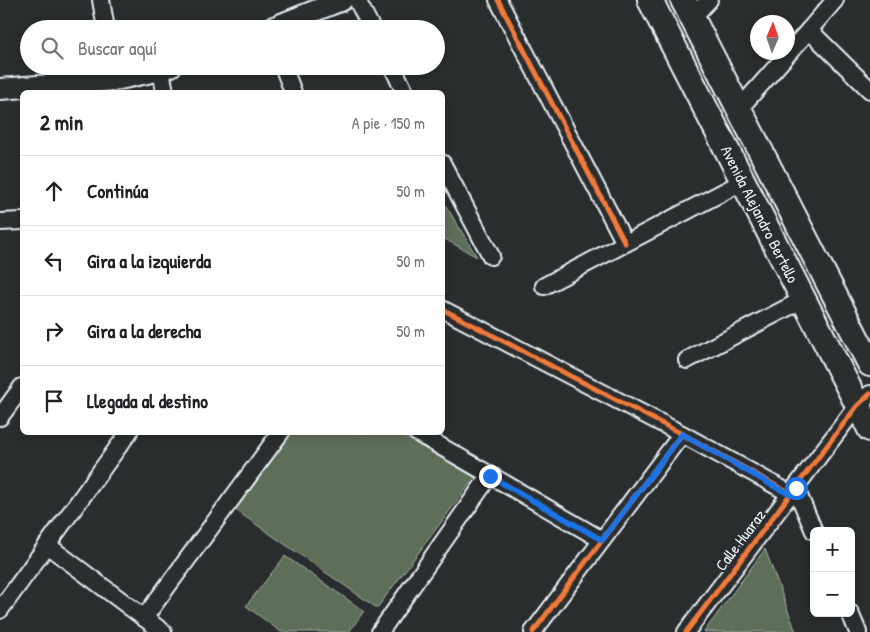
<!DOCTYPE html>
<html lang="es">
<head>
<meta charset="utf-8">
<style>
  :root { --surface:#fff; --page:#f2f2f2; --text:#202124; --muted:#757577; --line:#e0e0e0 }
  body { margin:0; font-family:"Patrick Hand",sans-serif; background:var(--page); color:var(--text) }
  .controls { position:absolute; right:15px; bottom:15px; display:grid; overflow:hidden; border-radius:8px; box-shadow:0 2px 8px #0003 }
  .controls button { width:45px; height:45px; display:grid; place-items:center; padding:0; border:0; border-bottom:1px solid var(--line); background:var(--surface); color:var(--text); font:25px sans-serif }
  .compass { position:absolute; left:750px; top:15px; width:45px; height:45px; border-radius:50%; background:var(--surface); box-shadow:0 2px 8px #0003; rotate:2deg }
  .stop { position:absolute; width:15px; height:15px; margin:-11px; border:4px solid #1a73e8; border-radius:50%; background:#fff }
  .stop.end { background:#1a73e8; border-color:#fff; box-shadow:0 1px 5px #0008 }
  .list { margin:0; padding:0; list-style:none }
  h2 { display:flex; justify-content:space-between; align-items:center; height:65px; margin:0; padding:0 20px; font-size:21px }
  h2 small { font-size:16px; font-weight:400; color:var(--muted) }
  .list li { display:grid; grid-template-columns:32px 1fr auto; gap:15px; align-items:center; box-sizing:border-box; height:70px; padding:0 20px; border-top:1px solid var(--line) }
  .list b { display:block; font-size:19px; white-space:nowrap }
  .list em { font-size:16px; font-style:normal; color:var(--muted) }
  .icon { flex:none; width:28px; height:28px; fill:none; stroke:currentColor; stroke-width:2; stroke-linecap:round; stroke-linejoin:round }
  .map { position:relative; flex:none; width:870px; height:632px; overflow:hidden }
  .search { position:absolute; background:var(--surface); box-shadow:0 2px 8px #0003; left:20px; top:20px; width:425px; height:55px; display:flex; align-items:center; gap:12px; box-sizing:border-box; padding:0 18px; border-radius:28px; color:var(--muted); font-size:19px }
  .panel { position:absolute; background:var(--surface); box-shadow:0 2px 8px #0003; left:20px; top:90px; width:425px; height:345px; border-radius:8px }
  .map>svg:first-child { display:block }
  .green { fill:#5e6e58; stroke:#a3b0a8 }
  .lines { fill:none; stroke-linecap:round; stroke-linejoin:round }
  .minor-casing { stroke:#e8f1f8; stroke-width:20 }
  .tertiary-casing { stroke:#e8f1f8; stroke-width:24 }
  .secondary-casing { stroke:#e8f1f8; stroke-width:28 }
  .minor { stroke:#2a2d2e; stroke-width:16 }
  .tertiary { stroke:#2a2d2e; stroke-width:20 }
  .secondary { stroke:#2a2d2e; stroke-width:24 }
  .cycleway-casing { stroke:#2a2d2e; stroke-width:8 }
  .cycleway { stroke:#f17a3a; stroke-width:5 }
  .route { stroke:#1a73e8; stroke-width:6 }
  .labels { text-anchor:middle; dominant-baseline:central; stroke-width:4; stroke-linejoin:round; paint-order:stroke }
  .street-label { font-size:16px; fill:#e8f1f8; stroke:#2a2d2e }
</style>
</head>
<body>
<div class="map">
<svg width="870" height="632" viewBox="0 0 870 632">
  <rect width="100%" height="100%" fill="#2a2d2e"/>
  <filter id="ink" filterUnits="userSpaceOnUse"><feTurbulence type="fractalNoise" baseFrequency=".02" numOctaves="2"/><feDisplacementMap in="SourceGraphic" scale="10" xChannelSelector="R" yChannelSelector="G"/><feConvolveMatrix kernelMatrix="1 2 1 2 8 2 1 2 1" color-interpolation-filters="sRGB"/></filter>
  <g filter="url(#ink)">
    <!-- green -->
    <g class="green">
      <path d="M443,201L477,257L443,238Z"/>
      <path d="M292,433H397L475,477L377,608L234,509Z"/>
      <path d="M765,549L796,632H704Z"/>
      <path d="M285,556L364,611L349,632H281L246,606Z"/>
    </g>
    <g class="lines">
      <!-- minor casing -->
      <g class="minor-casing">
        <g id="minor">
          <path d="M101,0L106,29"/>
          <path d="M357,0L372,29"/>
          <path d="M498,0L625,243"/>
          <path d="M692,18L709,0"/>
          <path d="M809,30L835,0"/>
          <path d="M283,66L293,92"/>
          <path d="M392,66L405,92"/>
          <path d="M161,70L165,92"/>
          <path d="M739,109L809,30L870,90"/>
          <path d="M442,163L491,256"/>
          <path d="M0,222L22,221"/>
          <path d="M544,286L744,181"/>
          <path d="M442,309L682,434L791,494"/>
          <path d="M687,360L804,299"/>
          <path d="M0,417L22,387"/>
          <path d="M416,432L602,540"/>
          <path d="M796,489L814,531"/>
          <path d="M47,545L163,632"/>
          <path d="M0,610L129,432"/>
          <path d="M850,613L858,632"/>
          <path d="M144,618L281,432"/>
          <path d="M380,632L490,475"/>
          <path d="M533,632L682,434"/>
          <path d="M686,632L857,406L870,394"/>
        </g>
      </g>
      <!-- tertiary casing -->
      <g class="tertiary-casing">
        <g id="tertiary">
          <path d="M269,29L342,0"/>
          <path d="M0,89L115,80L161,70L171,66"/>
        </g>
      </g>
      <!-- secondary casing -->
      <g class="secondary-casing">
        <g id="secondary">
          <path d="M650,0L870,429"/>
          <path d="M683,0L870,364"/>
        </g>
      </g>
      <!-- minor -->
      <use href="#minor" class="minor"/>
      <!-- tertiary -->
      <use href="#tertiary" class="tertiary"/>
      <!-- secondary -->
      <use href="#secondary" class="secondary"/>
      <!-- cycleway casing -->
      <g class="cycleway-casing">
        <g id="cycleway">
          <path d="M498,0L625,243"/>
          <path d="M442,309L682,434L791,494"/>
          <path d="M533,632L682,434"/>
          <path d="M686,632L857,406L870,394"/>
        </g>
      </g>
      <!-- cycleway -->
      <use href="#cycleway" class="cycleway"/>
    </g>
  </g>
  <g class="lines" filter="url(#ink)">
    <!-- route -->
    <path class="route" d="M490,476L602,540L682,434L779,489L791,494L796,488"/>
  </g>
  <g class="labels">
    <!-- street labels -->
    <g class="street-label">
      <text transform="translate(760 214) rotate(63)">Avenida Alejandro Bertello</text>
      <text transform="translate(740 540) rotate(-53)">Calle Huaraz</text>
    </g>
  </g>
</svg>
<div class="controls">
<button>+</button>
<button>−</button>
</div>
<svg class="compass" viewBox="-18 -18 36 36"><path d="M0-13l5 13h-10z" fill="#e53935"/><path d="M0 13l5-13h-10z" fill="#757577"/></svg>
<div class="stop" style="left:796px;top:488px"></div>
<div class="stop end" style="left:490px;top:476px"></div>
<div class="search"><svg class="icon" aria-label="search" viewBox="0 0 24 24"><circle cx="10" cy="10" r="6"/><path d="M15 15l6 6"/></svg>Buscar aquí</div>
<section class="panel">
<h2>2 min<small>A pie · 150 m</small></h2>
<ul class="list">
<li><svg class="icon" aria-label="ahead" viewBox="0 0 24 24"><path d="M12 20V5M6 11l6-6 6 6"/></svg><div><b>Continúa</b></div><em>50 m</em></li>
<li><svg class="icon" aria-label="left" viewBox="0 0 24 24"><path d="M17 20v-9H6M10 6l-5 5 5 5"/></svg><div><b>Gira a la izquierda</b></div><em>50 m</em></li>
<li><svg class="icon" aria-label="right" viewBox="0 0 24 24"><path d="M7 20v-9h11M14 6l5 5-5 5"/></svg><div><b>Gira a la derecha</b></div><em>50 m</em></li>
<li><svg class="icon" aria-label="arrive" viewBox="0 0 24 24"><path d="M6 21V4h12l-3 4 3 4H6"/></svg><div><b>Llegada al destino</b></div></li>
</ul>
</section>
</div>
</body>
</html>
